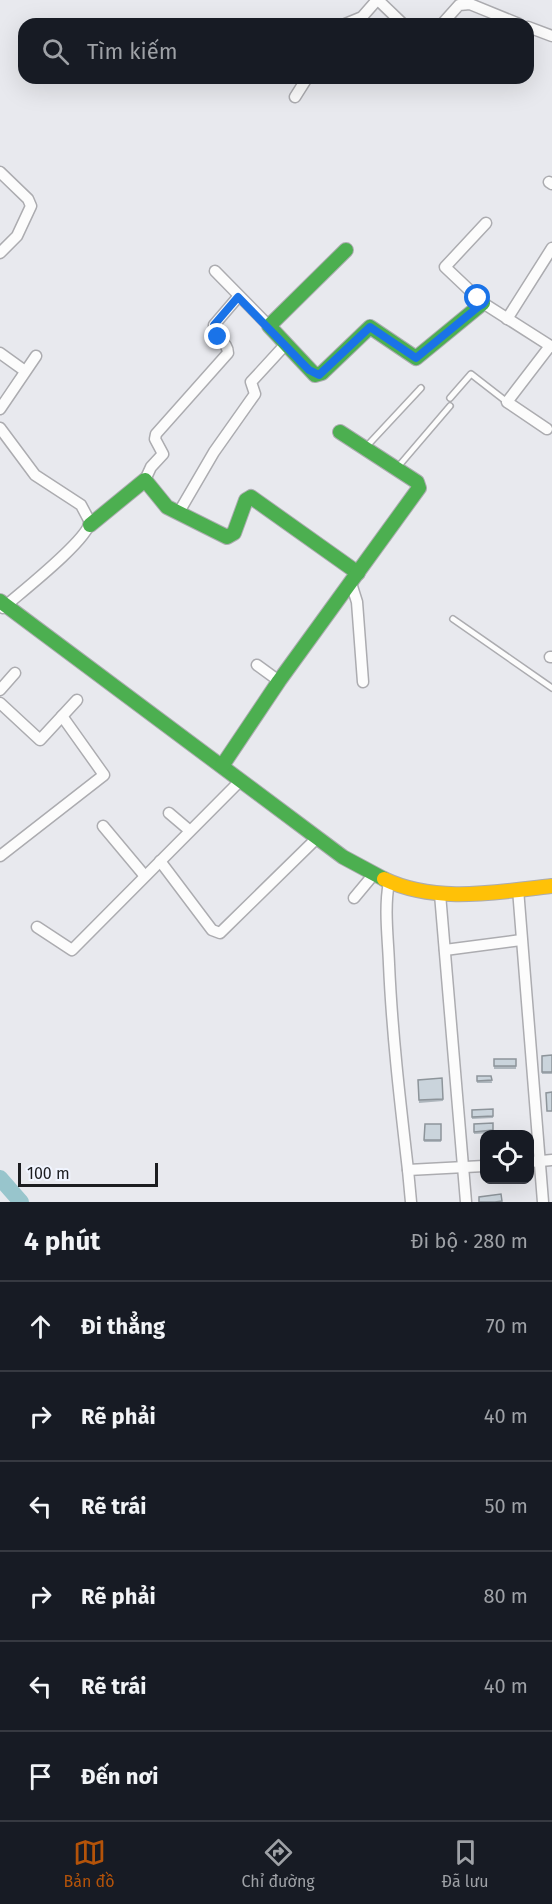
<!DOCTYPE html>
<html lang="vi">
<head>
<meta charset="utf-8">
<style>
  :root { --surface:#171b24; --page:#242831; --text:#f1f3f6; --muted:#9ea1a6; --line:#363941; --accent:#b45309 }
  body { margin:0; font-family:"Fira Sans",sans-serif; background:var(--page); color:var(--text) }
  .controls { position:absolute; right:18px; bottom:18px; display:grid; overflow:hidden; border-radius:12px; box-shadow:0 6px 24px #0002 }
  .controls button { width:54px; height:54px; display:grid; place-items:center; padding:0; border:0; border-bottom:2px solid var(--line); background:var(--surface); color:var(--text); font:30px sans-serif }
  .scale { position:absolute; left:18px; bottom:15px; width:140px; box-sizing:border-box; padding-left:6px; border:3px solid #1c1d20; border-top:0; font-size:16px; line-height:21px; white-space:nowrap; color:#1c1d20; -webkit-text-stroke:4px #f1f5ff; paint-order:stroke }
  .stop { position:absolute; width:18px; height:18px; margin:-14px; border:4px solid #1a73e8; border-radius:50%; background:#fff }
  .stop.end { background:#1a73e8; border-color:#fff; box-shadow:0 2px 6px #0008 }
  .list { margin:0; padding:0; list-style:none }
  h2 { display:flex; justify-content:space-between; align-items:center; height:78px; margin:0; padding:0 24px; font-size:26px }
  h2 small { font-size:20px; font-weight:400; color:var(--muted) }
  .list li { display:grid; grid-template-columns:39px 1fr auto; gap:18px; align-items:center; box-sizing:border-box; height:90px; padding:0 24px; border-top:2px solid var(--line) }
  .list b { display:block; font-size:22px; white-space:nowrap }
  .list em { font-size:20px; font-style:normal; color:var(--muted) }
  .icon { flex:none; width:33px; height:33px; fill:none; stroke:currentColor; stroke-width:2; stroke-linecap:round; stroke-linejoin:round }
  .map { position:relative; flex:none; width:552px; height:1202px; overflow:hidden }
  .search { position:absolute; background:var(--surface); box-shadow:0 6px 24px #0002; left:18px; right:18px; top:18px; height:66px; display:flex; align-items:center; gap:15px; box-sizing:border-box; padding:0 21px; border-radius:18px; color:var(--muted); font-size:22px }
  .sheet { height:618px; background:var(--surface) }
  nav { display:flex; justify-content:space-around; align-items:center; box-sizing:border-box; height:84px; border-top:2px solid var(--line); background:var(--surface); font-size:16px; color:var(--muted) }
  nav a { display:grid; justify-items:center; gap:3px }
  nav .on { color:var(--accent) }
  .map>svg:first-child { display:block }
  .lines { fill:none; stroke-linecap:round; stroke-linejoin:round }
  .river { stroke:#98c5cc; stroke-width:16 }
  .lane-casing { stroke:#acacb0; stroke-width:8 }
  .street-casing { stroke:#acacb0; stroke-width:13 }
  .fast-casing { stroke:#acacb0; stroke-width:16 }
  .slow-casing { stroke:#acacb0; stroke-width:16 }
  .lane { stroke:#fcfcfc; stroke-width:5 }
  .street { stroke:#fcfcfc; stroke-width:10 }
  .fast { stroke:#4caf50; stroke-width:14 }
  .slow { stroke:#ffc107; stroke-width:14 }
  .wall { fill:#aeb6bd }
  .building { fill:#cad4dc; stroke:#8d949a; stroke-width:1.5 }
  .route { stroke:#1a73e8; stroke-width:8 }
</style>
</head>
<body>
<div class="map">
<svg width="552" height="1202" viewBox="0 0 552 1202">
  <rect width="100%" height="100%" fill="#e8e9ee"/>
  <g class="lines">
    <!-- river -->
    <path class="river" d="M0,1178L21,1202"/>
    <!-- lane casing -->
    <g class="lane-casing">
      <g id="lane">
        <path d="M450,398L471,374L507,402"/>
        <path d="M366,447L421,388"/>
        <path d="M397,468L450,406"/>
        <path d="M453,619L552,688"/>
      </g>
    </g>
    <!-- street casing -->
    <g class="street-casing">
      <g id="street">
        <path d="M378,0L403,24"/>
        <path d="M345,24L362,17L377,0"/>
        <path d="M442,24L459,5L470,4L519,24"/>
        <path d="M528,27L552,36"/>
        <path d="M295,97L307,78"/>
        <path d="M0,172L28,199L31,206L17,236L0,253"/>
        <path d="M549,182L552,184"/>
        <path d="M486,223L445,267L483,303L552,347"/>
        <path d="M215,271L269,326"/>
        <path d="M507,319L552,248"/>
        <path d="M0,353L25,371"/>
        <path d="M0,409L36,356"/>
        <path d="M0,428L35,475L81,505L90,522C87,541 20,593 3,608"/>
        <path d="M547,429L507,402L550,346"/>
        <path d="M145,480L151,467L163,454L155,439L156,434L228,353C228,341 213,338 214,325L238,297"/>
        <path d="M179,512L214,452L255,394L251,382L285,345"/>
        <path d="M351,583L357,602L363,682"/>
        <path d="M550,657H552"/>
        <path d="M257,665L279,681"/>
        <path d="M0,690L15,673"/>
        <path d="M0,703L40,740L77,700"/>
        <path d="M169,813L189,830"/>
        <path d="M103,826L144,875"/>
        <path d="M0,856L104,775L62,716"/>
        <path d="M160,861L212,930L220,933L317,838"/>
        <path d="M389,882C384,909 388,937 389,964C392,1033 400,1101 408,1170"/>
        <path d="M518,889L543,1202"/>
        <path d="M440,894L466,1202"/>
        <path d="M354,898L374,874"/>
        <path d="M37,927L72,950L241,780"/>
        <path d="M445,950L521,940"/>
        <path d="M530,1162L552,1160"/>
        <path d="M411,1202L408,1170L484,1166"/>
      </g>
    </g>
    <!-- fast casing -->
    <g class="fast-casing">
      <g id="fast">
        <path d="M346,250L269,326L315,375L322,373L370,327L416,358L483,303"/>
        <path d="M90,525L145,480L167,507L227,537L234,533L246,500L251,497L358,573"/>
        <path d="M0,601L343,857L384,879"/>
        <path d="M222,766L279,681L419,488L417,482L340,432"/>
      </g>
    </g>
    <!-- slow casing -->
    <g class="slow-casing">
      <path id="slow" d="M384,879C436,904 497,892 552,886"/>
    </g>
    <!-- lane -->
    <use href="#lane" class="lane"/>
    <!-- street -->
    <use href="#street" class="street"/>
    <!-- fast -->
    <use href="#fast" class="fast"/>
    <!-- slow -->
    <use href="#slow" class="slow"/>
  </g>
  <!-- wall -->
  <g class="wall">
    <path d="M552,1055V1074H542V1056Z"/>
    <rect x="494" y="1059" width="22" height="10"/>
    <path d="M477,1076H491L492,1083H477Z"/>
    <path d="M442,1078L443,1101L419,1103L418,1080Z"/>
    <path d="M493,1109V1118L472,1119V1110Z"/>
    <path d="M493,1123V1133L474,1134V1124Z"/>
    <path d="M425,1124H441V1142H424Z"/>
  </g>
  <!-- building -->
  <g class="building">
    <path d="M552,1055V1072H542V1056Z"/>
    <rect x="494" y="1059" width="22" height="7"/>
    <path d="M477,1076H491L492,1080L477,1081Z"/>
    <path d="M442,1078L443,1099L419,1100L418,1080Z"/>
    <path d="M552,1092V1111H547L546,1093Z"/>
    <path d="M493,1109V1116L472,1117V1110Z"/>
    <path d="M493,1123V1130L474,1132V1124Z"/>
    <path d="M425,1124H441V1140H424Z"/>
    <path d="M501,1194L502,1201L495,1202H479V1197Z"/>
  </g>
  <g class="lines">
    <!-- route -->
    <path class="route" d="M218,337L214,325L238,297L309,370L319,375L370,327L416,358L483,303L478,298"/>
  </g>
</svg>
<div class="controls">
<button><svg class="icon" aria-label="locate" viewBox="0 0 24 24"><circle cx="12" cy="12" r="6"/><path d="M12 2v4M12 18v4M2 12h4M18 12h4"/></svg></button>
</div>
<div class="scale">100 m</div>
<div class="stop" style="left:478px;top:298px"></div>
<div class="stop end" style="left:218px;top:337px"></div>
<div class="search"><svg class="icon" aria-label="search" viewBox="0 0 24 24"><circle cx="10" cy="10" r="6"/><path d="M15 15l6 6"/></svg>Tìm kiếm</div>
</div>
<section class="sheet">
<h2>4 phút<small>Đi bộ · 280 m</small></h2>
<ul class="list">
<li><svg class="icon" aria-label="ahead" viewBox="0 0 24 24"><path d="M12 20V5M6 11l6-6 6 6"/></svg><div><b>Đi thẳng</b></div><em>70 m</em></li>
<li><svg class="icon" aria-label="right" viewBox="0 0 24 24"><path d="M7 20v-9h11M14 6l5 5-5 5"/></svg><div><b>Rẽ phải</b></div><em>40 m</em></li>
<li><svg class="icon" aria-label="left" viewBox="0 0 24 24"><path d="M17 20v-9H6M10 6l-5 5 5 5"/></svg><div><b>Rẽ trái</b></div><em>50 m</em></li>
<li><svg class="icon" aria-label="right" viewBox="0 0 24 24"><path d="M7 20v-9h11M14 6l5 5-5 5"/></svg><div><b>Rẽ phải</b></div><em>80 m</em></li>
<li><svg class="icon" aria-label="left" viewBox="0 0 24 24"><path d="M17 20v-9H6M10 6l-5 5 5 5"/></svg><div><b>Rẽ trái</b></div><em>40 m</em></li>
<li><svg class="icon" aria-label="arrive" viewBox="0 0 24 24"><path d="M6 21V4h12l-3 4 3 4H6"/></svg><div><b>Đến nơi</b></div></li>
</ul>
</section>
<nav>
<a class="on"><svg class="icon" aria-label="map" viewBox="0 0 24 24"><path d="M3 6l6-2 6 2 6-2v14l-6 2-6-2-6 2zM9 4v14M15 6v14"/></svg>Bản đồ</a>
<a><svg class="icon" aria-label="directions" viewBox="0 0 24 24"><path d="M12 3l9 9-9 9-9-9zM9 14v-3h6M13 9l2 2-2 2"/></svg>Chỉ đường</a>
<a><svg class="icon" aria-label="saved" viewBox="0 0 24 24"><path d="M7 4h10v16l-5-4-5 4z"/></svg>Đã lưu</a>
</nav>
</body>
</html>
